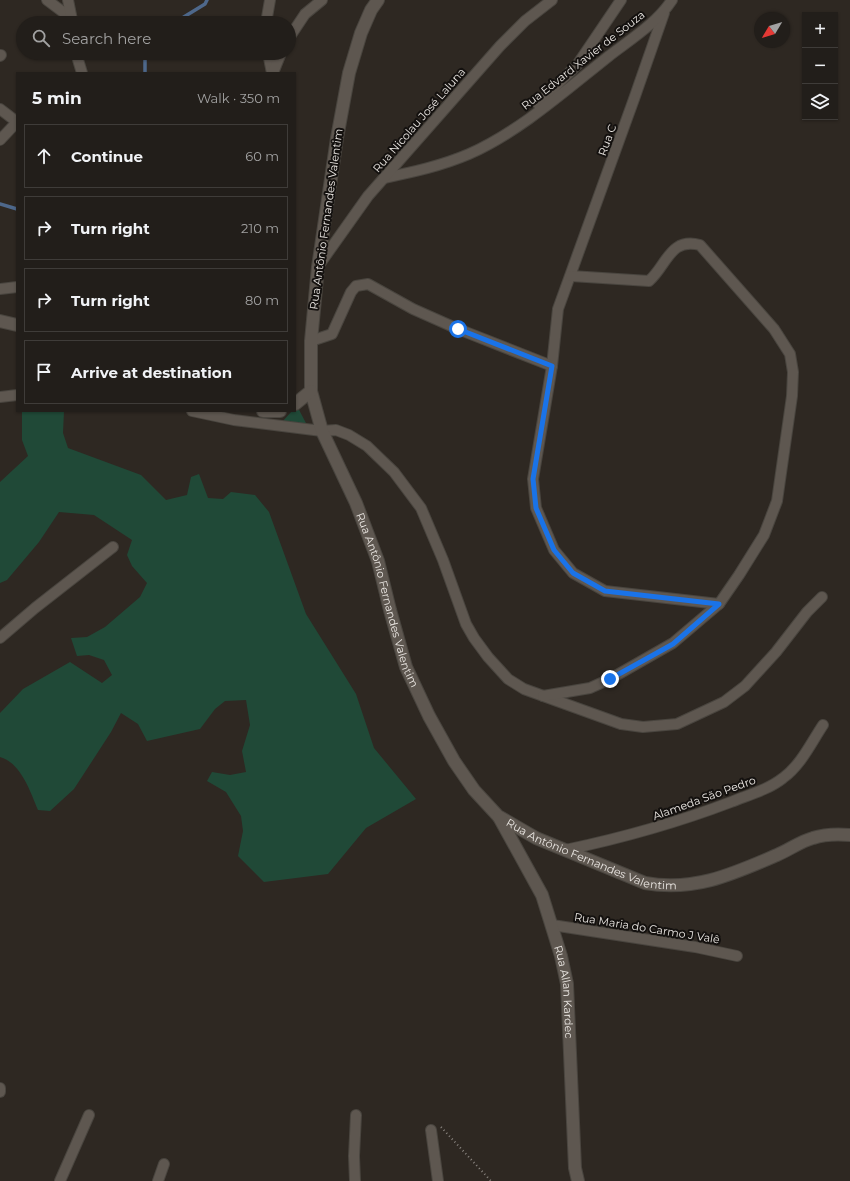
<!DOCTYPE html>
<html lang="en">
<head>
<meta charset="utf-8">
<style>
  :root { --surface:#221e1a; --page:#2a2723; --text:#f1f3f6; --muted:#a2a2a2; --line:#3f3c39 }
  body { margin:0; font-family:Montserrat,sans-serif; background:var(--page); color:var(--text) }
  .controls { position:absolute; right:12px; top:12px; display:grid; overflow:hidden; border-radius:0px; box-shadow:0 1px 3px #0004 }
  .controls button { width:36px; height:36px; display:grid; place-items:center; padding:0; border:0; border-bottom:1px solid var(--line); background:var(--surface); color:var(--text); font:20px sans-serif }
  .compass { position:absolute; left:754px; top:12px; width:36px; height:36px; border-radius:50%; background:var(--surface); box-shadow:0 1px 3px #0004; rotate:232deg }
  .stop { position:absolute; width:12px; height:12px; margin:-9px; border:3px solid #1a73e8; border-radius:50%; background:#fff }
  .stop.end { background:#1a73e8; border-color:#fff; box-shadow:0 1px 4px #0008 }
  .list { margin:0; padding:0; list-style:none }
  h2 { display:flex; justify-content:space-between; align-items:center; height:52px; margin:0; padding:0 16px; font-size:17px }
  h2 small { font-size:13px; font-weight:400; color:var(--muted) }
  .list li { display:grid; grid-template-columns:26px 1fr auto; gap:12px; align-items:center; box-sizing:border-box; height:64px; margin:0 8px 8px; padding:0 8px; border:1px solid var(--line); border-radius:0px }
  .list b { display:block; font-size:15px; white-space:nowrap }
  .list em { font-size:13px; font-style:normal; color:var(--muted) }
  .icon { flex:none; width:22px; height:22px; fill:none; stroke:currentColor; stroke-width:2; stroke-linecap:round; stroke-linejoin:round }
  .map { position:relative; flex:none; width:850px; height:1181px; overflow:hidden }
  .search { position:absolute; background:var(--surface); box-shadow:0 1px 3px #0004; left:16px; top:16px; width:280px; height:44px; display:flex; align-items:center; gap:10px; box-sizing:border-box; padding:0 14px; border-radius:22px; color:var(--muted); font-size:15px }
  .panel { position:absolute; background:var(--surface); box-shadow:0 1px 3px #0004; left:16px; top:72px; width:280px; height:340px; border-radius:0px }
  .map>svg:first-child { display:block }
  .green { fill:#204937 }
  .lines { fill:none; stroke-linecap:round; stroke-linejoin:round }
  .stream { stroke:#4e688b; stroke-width:3.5 }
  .minor-casing { stroke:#49453f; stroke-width:12 }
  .tertiary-casing { stroke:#49453f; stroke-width:14 }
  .path { stroke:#8b8681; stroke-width:2; stroke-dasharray:1 3; stroke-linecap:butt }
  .minor { stroke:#5e5750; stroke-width:10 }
  .tertiary { stroke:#5e5750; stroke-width:12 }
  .route { stroke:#1a73e8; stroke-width:5 }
  .labels { text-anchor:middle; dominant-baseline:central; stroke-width:4; stroke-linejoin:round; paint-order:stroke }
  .street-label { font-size:11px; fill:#ece8e4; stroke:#14110f }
</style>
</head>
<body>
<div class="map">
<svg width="850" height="1181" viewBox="0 0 850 1181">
  <rect width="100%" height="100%" fill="#2e2822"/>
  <!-- green -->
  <g class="green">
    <path d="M297,406L307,425L282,422L292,411H295Z"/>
    <path d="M29,411H64L63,433L68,448L141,475L166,500L187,495L191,477L199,474L208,498L223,499L231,492L255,495L269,512L306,614L356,694L374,748L416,799L366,828L328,874L264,882L238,856L243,831L241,816L226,792L207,781L212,772L230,775L246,772L242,751L250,725L246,700L225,701L215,709L200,729L147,741L138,724L121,713L111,732L74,789L50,811L38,810C30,791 21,763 0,757V713L23,689L70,662L102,683L112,675L104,660L89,655L77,656L71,638L87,637L105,627L140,597L147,583L132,566L127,555L132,540L94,515L59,512L39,542L7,580L0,583V482L28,456L22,440V412Z"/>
  </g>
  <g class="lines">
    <!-- stream -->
    <g class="stream">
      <path d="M174,23L205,4L207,0"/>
      <path d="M145,73V53"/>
      <path d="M0,204L17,209"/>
    </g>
    <!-- minor casing -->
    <g class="minor-casing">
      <g id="minor">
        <path d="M47,0L71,18"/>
        <path d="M68,0L72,20"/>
        <path d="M664,13L634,99L558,309L552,366L533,479L536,508L554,550L573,573L605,591L719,604"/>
        <path d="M266,23L270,0"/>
        <path d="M289,38L305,14L322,0"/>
        <path d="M76,53L82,73"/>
        <path d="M268,53L272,73"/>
        <path d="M0,56L1,55"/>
        <path d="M273,73L281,53"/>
        <path d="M538,104L577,65L621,0"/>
        <path d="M0,109L17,122"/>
        <path d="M0,140L17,122"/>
        <path d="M384,178C413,172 441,166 469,154C519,132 566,90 609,56C631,39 657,23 672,0"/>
        <path d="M319,265L368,196L500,46L525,21L552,0"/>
        <path d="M0,289L17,287"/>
        <path d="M311,341L332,334L351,292L356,286L368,284L413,309L458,329L552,366"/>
        <path d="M0,397L17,395"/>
        <path d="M192,411L234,420L322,431L336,430L349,435L367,446L394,472L421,508L443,560L466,624L474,638L488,657L508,679L524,689L621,724L643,727L677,724L724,702L745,686L776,652L807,612L822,597"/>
        <path d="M0,638L35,608L113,547"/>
        <path d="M543,696L590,688L610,679L673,643L719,604L739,575L764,535L777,501L792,396L793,372L790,354L774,329L700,245C670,237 667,265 649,281L571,276"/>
        <path d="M565,850C622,838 676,823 731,802C748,795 768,790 783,778C801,765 811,743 823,725"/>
        <path d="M552,925L695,947L737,956"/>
        <path d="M0,1088V1092"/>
        <path d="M431,1130L438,1181"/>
        <path d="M60,1181L89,1115"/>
        <path d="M158,1181L164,1164"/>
        <path d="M355,1181L354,1156L356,1115"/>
      </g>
    </g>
    <!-- tertiary casing -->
    <g class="tertiary-casing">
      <g id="tertiary">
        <path id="s1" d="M378,0L371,10L361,33L349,73L337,138L318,267L311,341V391L322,431L356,503L378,561L390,610L406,667L429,716L454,761L474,790L498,816L536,838L645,883C694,892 733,874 777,855C789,850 801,841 813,838C825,834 838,834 850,835"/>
        <path d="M0,321L17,325"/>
        <path d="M295,404L311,391"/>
        <path d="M263,411H280"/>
        <path id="s2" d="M499,817L542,895L561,956L567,984L575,1168L578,1181"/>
      </g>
    </g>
    <!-- path -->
    <path class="path" d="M441,1127L491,1181"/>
    <!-- minor -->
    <use href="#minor" class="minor"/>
    <!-- tertiary -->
    <use href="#tertiary" class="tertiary"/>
  </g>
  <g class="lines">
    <!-- route -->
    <path class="route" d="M458,329L552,366L533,479L536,508L554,550L573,573L605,591L719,604L673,644L610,679"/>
  </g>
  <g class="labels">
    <!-- street labels -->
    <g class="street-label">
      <text transform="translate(583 60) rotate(-38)">Rua Edvard Xavier de Souza</text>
      <text transform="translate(419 120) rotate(-49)">Rua Nicolau José Laluna</text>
      <text transform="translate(607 140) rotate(-70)">Rua C</text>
      <text transform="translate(326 219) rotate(-82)">Rua Antônio Fernandes Valentim</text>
      <text stroke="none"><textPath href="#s1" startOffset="623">Rua Antônio Fernandes Valentim</textPath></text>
      <text transform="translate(704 798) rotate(-20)">Alameda São Pedro</text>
      <text stroke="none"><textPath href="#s1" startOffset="971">Rua Antônio Fernandes Valentim</textPath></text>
      <text transform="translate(647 928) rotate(9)">Rua Maria do Carmo J Valê</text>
      <text stroke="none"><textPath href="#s2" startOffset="189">Rua Allan Kardec</textPath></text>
    </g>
  </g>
</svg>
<div class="controls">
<button>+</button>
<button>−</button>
<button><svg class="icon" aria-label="layers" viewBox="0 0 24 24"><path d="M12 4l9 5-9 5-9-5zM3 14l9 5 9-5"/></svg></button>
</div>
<svg class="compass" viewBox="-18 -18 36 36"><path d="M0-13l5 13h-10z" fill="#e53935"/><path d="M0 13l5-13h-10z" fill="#a2a2a2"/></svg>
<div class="stop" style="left:458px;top:329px"></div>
<div class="stop end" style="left:610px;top:679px"></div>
<div class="search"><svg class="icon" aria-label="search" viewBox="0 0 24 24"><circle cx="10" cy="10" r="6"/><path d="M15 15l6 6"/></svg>Search here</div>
<section class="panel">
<h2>5 min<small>Walk · 350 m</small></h2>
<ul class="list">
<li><svg class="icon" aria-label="ahead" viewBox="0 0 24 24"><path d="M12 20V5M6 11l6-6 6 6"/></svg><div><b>Continue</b></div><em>60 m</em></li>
<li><svg class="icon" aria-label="right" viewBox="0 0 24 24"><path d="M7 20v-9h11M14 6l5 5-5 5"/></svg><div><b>Turn right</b></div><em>210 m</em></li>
<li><svg class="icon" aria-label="right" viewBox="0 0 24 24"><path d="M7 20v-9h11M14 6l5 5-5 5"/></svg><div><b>Turn right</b></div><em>80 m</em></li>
<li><svg class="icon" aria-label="arrive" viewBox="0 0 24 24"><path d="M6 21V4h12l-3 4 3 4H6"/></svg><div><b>Arrive at destination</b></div></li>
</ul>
</section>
</div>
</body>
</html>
